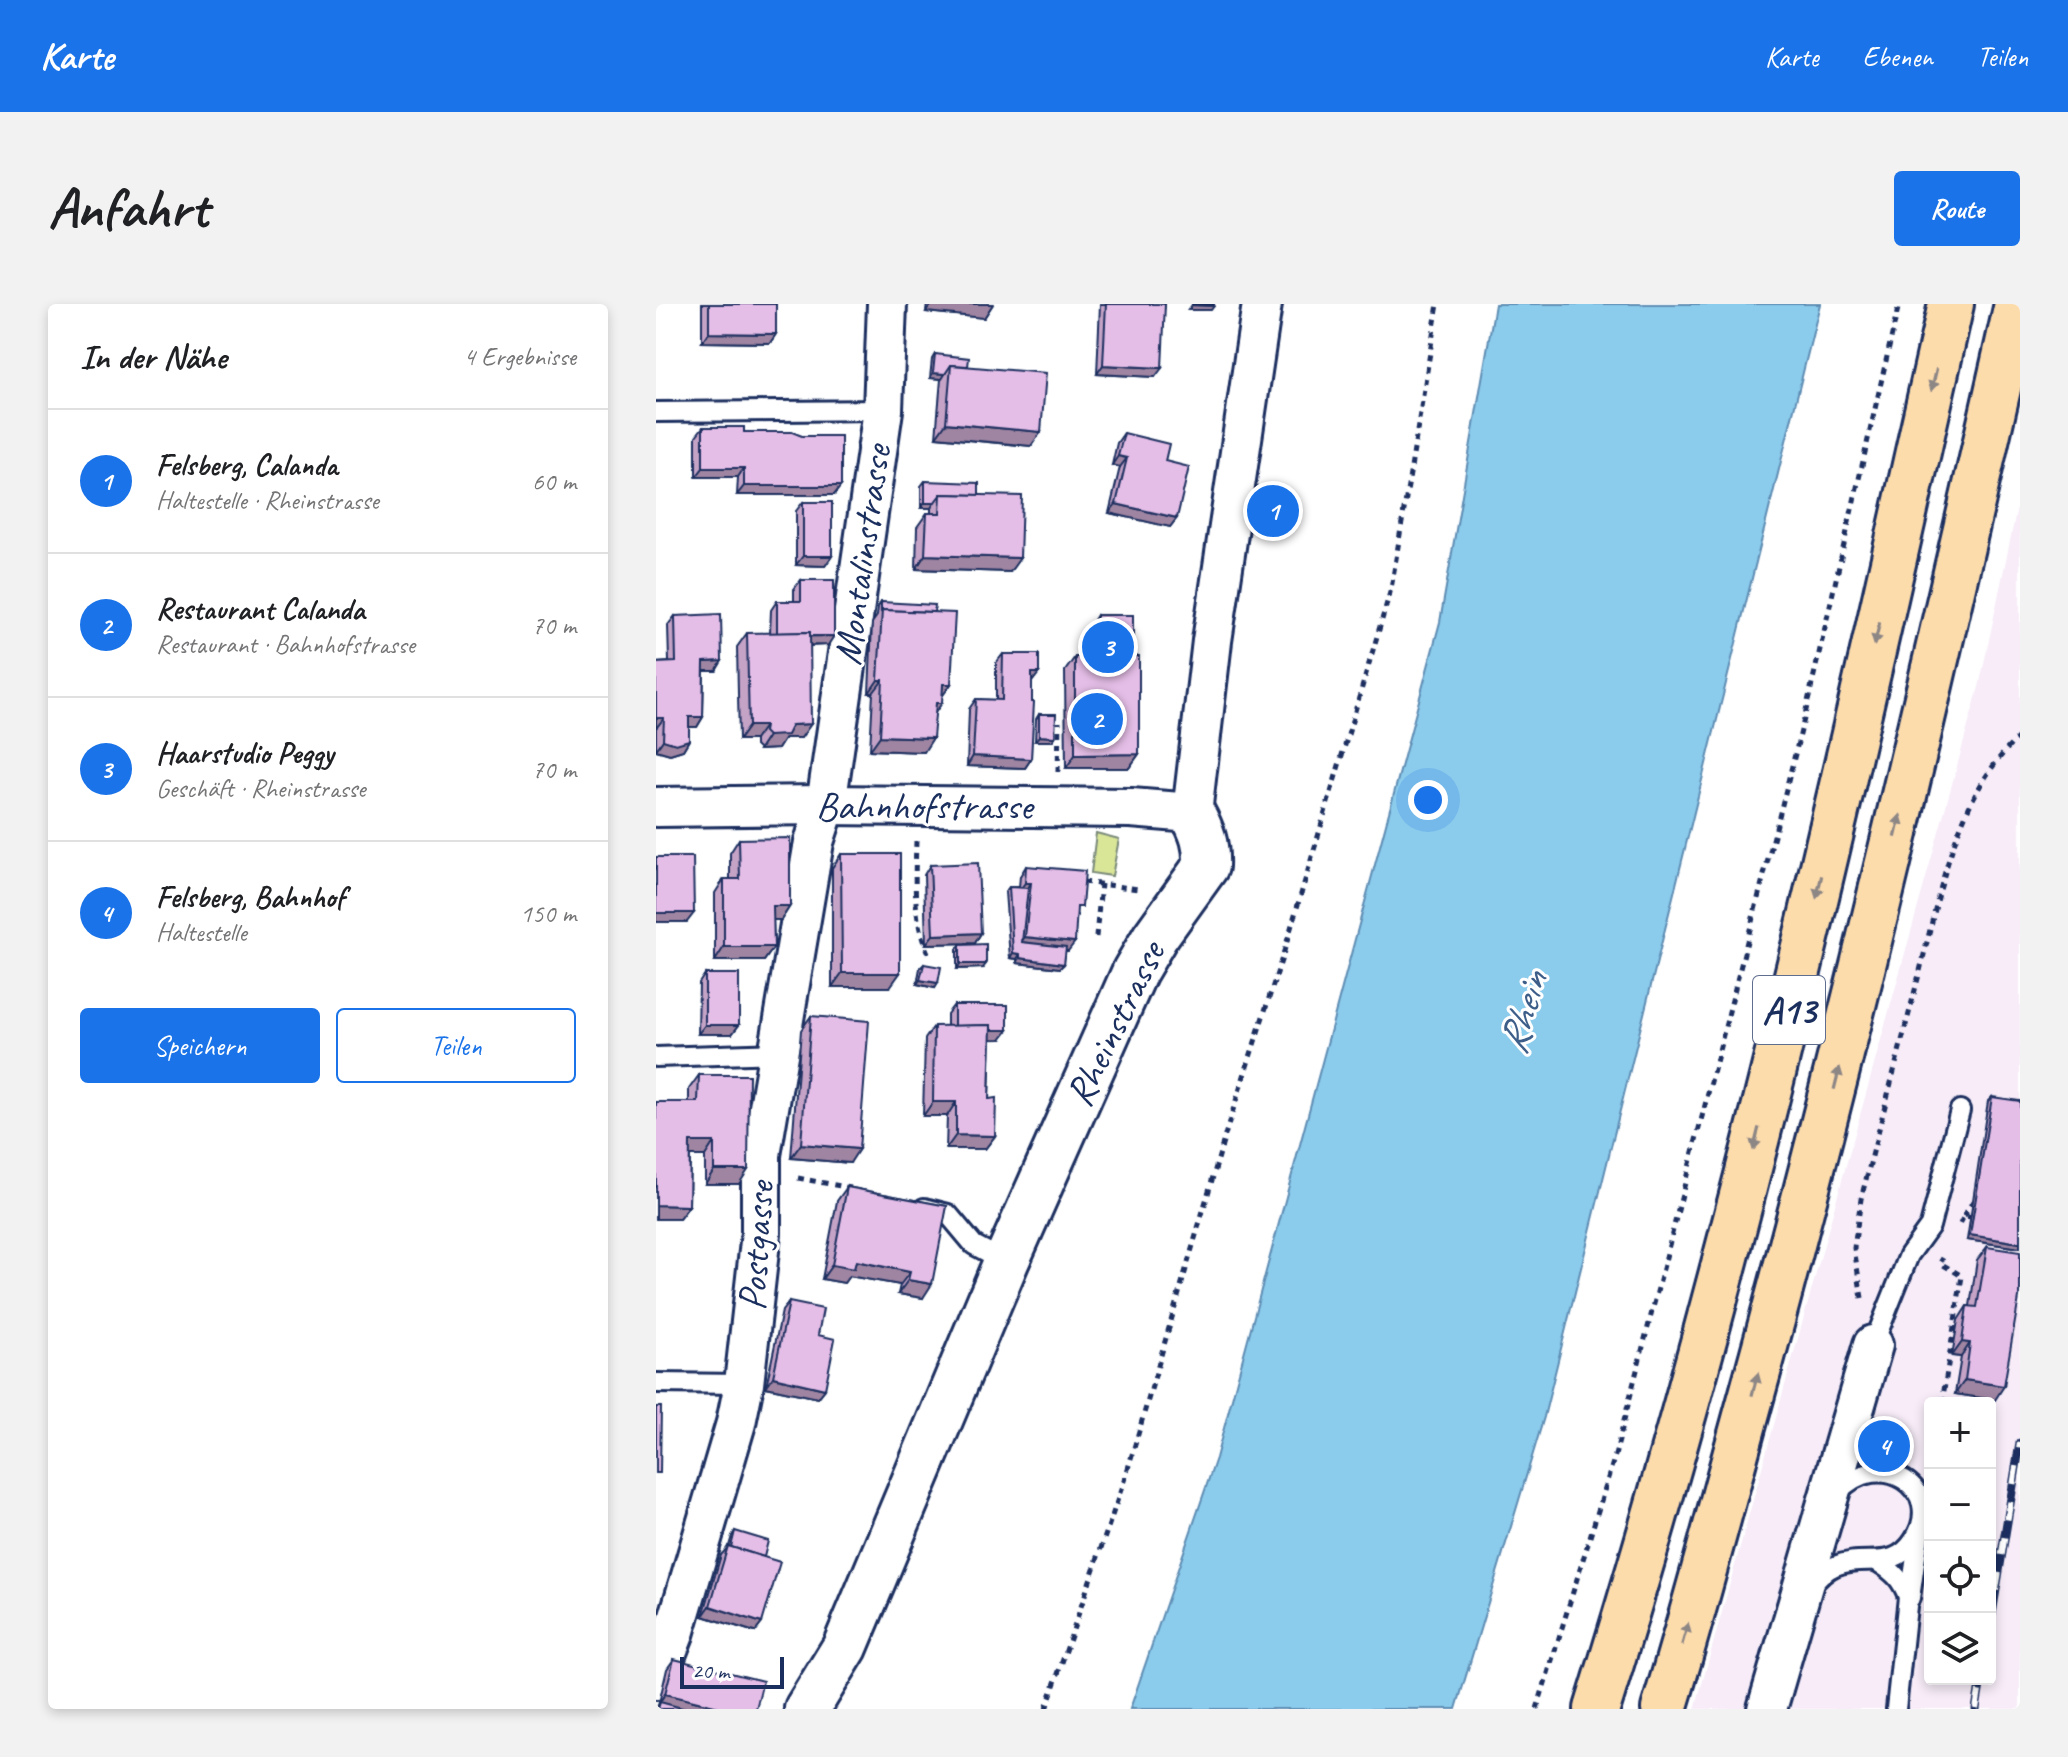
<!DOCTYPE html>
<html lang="de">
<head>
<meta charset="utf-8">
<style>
  :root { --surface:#fff; --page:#f2f2f2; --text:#202124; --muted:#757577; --line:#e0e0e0; --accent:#1a73e8 }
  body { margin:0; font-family:Caveat,sans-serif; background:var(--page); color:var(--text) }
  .controls { position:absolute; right:24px; bottom:24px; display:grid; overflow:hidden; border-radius:8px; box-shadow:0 4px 12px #0003 }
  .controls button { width:72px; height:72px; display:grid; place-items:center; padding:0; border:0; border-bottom:2px solid var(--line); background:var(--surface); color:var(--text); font:40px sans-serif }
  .scale { position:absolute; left:24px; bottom:20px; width:104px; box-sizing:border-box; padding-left:8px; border:4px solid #1b2f5e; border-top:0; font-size:22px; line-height:28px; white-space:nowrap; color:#1b2f5e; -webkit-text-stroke:6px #fff; paint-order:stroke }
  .you { position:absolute; left:772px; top:496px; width:28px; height:28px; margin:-20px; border:6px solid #fff; border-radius:50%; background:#1a73e8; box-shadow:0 0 0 12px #1a73e833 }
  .badge { display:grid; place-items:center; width:52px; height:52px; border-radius:50%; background:var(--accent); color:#fff; font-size:26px; font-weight:700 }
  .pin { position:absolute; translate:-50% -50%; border:4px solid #fff; box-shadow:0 2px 8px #0006 }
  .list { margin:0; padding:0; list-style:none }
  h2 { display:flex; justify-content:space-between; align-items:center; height:104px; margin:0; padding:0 32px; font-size:34px }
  h2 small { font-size:26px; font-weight:400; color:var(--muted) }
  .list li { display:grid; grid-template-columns:52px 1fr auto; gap:24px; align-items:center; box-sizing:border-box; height:144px; padding:0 32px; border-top:2px solid var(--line) }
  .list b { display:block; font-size:30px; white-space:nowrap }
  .list p { margin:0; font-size:26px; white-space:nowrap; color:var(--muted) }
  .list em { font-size:26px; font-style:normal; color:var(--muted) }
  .actions { display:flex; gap:16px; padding:24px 32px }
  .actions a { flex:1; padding:18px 0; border:2px solid var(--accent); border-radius:8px; text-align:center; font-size:28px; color:var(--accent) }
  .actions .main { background:var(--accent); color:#fff }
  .icon { flex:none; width:44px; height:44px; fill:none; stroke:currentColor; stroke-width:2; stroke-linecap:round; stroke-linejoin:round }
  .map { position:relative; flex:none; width:1364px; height:1405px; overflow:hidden; border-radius:8px }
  header { display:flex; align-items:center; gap:48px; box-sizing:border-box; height:112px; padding:0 40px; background:var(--accent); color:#fff }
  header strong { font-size:38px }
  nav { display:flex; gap:44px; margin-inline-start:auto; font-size:28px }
  .intro { display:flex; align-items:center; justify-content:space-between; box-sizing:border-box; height:192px; padding:0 48px }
  h1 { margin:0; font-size:56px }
  .button { padding:20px 36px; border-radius:8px; background:var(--accent); color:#fff; font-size:28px; font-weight:700 }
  main { display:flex; gap:48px; padding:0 48px }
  aside { flex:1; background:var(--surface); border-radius:8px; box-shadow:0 4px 12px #0003 }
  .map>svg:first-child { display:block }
  .built { fill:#f7ecf8; fill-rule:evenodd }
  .green { fill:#d9e597; stroke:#7a8a7a; stroke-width:2 }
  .water { fill:#8bcbec; stroke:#5e8db3; stroke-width:2 }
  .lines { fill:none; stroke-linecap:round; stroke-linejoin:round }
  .lane-casing { stroke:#1b2f5e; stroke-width:24 }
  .street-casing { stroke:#1b2f5e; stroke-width:44 }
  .secondary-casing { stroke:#1b2f5e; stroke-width:50 }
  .highway-casing { stroke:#1b2f5e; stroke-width:50 }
  .path { stroke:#1b2f5e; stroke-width:5; stroke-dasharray:6 6; stroke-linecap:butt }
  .lane { stroke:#fff; stroke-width:18 }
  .street { stroke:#fff; stroke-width:38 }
  .secondary { stroke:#fff; stroke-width:44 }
  .highway { stroke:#fddcac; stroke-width:44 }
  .rail-casing { stroke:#1b2f5e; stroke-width:9 }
  .rail { stroke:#fff; stroke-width:6; stroke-dasharray:18; stroke-linecap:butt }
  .wall { fill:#c5a3c7; stroke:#1b2f5e; stroke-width:2 }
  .shaded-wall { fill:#a085a2; stroke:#1b2f5e; stroke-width:2 }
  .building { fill:#e5bee7; stroke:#1b2f5e; stroke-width:2 }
  .oneway { fill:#8c8685 }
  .labels { text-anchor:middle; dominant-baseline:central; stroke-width:6; stroke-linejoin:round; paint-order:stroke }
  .shield { fill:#fff; stroke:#5f6d8e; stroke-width:2 }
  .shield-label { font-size:38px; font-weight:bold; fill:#1b2f5e }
  .street-label { font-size:40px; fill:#1b2f5e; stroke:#fff }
  .water-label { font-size:42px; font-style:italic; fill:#3d5e89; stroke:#fff }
</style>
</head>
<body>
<header>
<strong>Karte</strong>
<nav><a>Karte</a><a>Ebenen</a><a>Teilen</a></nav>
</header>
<div class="intro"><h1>Anfahrt</h1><a class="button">Route</a></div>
<main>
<aside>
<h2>In der Nähe<small>4 Ergebnisse</small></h2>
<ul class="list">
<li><span class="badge">1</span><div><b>Felsberg, Calanda</b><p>Haltestelle · Rheinstrasse</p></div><em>60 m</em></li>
<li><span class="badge">2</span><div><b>Restaurant Calanda</b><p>Restaurant · Bahnhofstrasse</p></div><em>70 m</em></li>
<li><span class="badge">3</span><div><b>Haarstudio Peggy</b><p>Geschäft · Rheinstrasse</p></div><em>70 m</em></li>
<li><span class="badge">4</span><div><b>Felsberg, Bahnhof</b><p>Haltestelle</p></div><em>150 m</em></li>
</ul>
<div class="actions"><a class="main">Speichern</a><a>Teilen</a></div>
</aside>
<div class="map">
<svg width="1364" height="1405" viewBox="0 0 1364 1405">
  <rect width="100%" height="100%" fill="#fff"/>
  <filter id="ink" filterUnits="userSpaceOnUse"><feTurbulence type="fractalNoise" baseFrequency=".0125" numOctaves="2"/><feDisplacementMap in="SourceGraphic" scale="16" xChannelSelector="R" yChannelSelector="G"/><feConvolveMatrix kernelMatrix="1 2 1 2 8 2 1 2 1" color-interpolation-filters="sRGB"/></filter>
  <g filter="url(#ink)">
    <!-- built -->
    <path class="built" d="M1364,190V1405H1039L1323,383ZM1274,1099H1334V1375H1274Z"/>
    <!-- green -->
    <path class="green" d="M440,529L463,535L456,572L435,569Z"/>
    <!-- water -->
    <path class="water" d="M839,0H1164L888,1113L800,1405H474L560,1154L784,318Z"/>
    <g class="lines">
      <!-- lane casing -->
      <g class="lane-casing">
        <g id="lane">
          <path d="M0,108L227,106"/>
          <path d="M0,753L121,749"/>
          <path d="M268,904L292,910L318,941L350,958"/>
          <path d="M1217,1041L1253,951L1274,922L1304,806"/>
          <path d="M0,1079L88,1080"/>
          <path d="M1222,1258C1238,1268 1246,1276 1252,1293L1240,1405"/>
          <path d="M1155,1282C1162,1274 1169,1266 1179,1262C1208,1249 1237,1269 1258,1236C1291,1185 1224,1142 1182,1188"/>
          <path d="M1254,1294L1263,1232"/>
        </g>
      </g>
      <!-- street casing -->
      <g class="street-casing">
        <g id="street">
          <path d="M0,503L170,501L475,504L536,509L556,337L606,0"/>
          <path d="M0,1376L18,1330L80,1119L88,1080L105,929V851L158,538L170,501L227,106L231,0"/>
          <path d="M1111,1405L1217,1041"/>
        </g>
      </g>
      <!-- secondary casing -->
      <g class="secondary-casing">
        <path id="secondary" d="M151,1405L189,1343L350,958L479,667L499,633L550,562C551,541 546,527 536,509"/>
      </g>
      <!-- highway casing -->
      <g class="highway-casing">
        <g id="highway">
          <path d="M941,1405C1085,943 1190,471 1295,0"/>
          <path d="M1008,1405C1040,1301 1067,1195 1096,1090C1195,729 1279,365 1361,0"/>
        </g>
      </g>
      <!-- path -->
      <g class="path">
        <path d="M402,468L403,418"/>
        <path d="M260,537C259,576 256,618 274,653"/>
        <path d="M427,578L482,585"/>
        <path d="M440,633L445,580"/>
        <path d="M142,874L195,884"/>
        <path d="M1308,912L1317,897"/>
        <path d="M1304,920L1308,912L1321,914"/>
        <path d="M1206,994L1198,944L1205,895C1223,824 1242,753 1260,682C1283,597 1296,494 1364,432"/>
        <path d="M1286,1099L1306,972L1284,959L1287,954"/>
        <path d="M390,1405L471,1168L570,828L630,641L735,285L782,0"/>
        <path d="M881,1405L960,1148L1148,415L1243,0"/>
      </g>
      <!-- lane -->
      <use href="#lane" class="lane"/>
      <!-- street -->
      <use href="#street" class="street"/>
      <!-- secondary -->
      <use href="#secondary" class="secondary"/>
      <!-- highway -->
      <use href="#highway" class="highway"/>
      <!-- rail casing -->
      <g class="rail-casing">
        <g id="rail">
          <path d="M1334,1322L1364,1139"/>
          <path d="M1320,1405L1325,1375"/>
        </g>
      </g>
      <!-- rail -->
      <use href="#rail" class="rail"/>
    </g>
    <!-- wall -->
    <g class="wall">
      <path d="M46,0H120V30L114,39L46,38Z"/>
      <path d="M271,0H337L328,14L270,8Z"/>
      <path d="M444,0H509L499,73L441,70Z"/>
      <path d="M279,50L312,62L385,128L375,142L280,133L285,75L274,74L276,55Z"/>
      <path d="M47,123L88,128L146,132L178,191H81L82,173H40V132Z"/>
      <path d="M468,129L509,157L521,214L514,223L453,209L464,163L456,161L461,139Z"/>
      <path d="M269,177L323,191L354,268L260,265L261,223L271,209H275V204H265V182Z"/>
      <path d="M147,198L176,252L169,262L140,261V207Z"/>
      <path d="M145,276L172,341L154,342L145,434H129L122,445L103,446L99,442V436H83L81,343L91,329H114L115,306L121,297H138V285Z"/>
      <path d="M225,298L278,308L295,380L286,392L279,409L268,448L214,446L217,389H213L216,319L221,312L222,303Z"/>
      <path d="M441,311L477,352L483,450L473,464H410L409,367L419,353H435V321Z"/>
      <path d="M19,312L60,367H48L47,413L41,423H33V436L27,446L14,450L0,446V359L13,358L12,321Z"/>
      <path d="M347,350L376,378L375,455L369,464L311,462L313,405L320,395L340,396V359Z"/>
      <path d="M383,410L399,433L396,437H379L380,415Z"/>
      <path d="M83,535L134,602L125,616H117L118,643L108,657H59V589L68,575H74V549Z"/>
      <path d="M185,550L234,683H176V564Z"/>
      <path d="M274,561L325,629L319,639L270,640L268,571Z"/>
      <path d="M370,562L421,611L412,647H409L408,660L404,664L361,659V655L354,654L349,588L353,583H363L364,572Z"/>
      <path d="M304,641L327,664L301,665V645Z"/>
      <path d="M268,660L282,679L279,684L261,680L264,664Z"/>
      <path d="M49,670L83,721L76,730H42L43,679Z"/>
      <path d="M298,701L345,735H335L333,795L339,832L329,845H290L291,812H267L269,735L278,722H291V710Z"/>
      <path d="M155,712L194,859L135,854L145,726Z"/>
      <path d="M43,771L83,880H49V852H34L33,902L23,915H0V798H33V785Z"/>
      <path d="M1336,793L1364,944L1311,936L1332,797Z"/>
      <path d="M191,883L291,902L267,994L242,990L244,981L193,972L188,979L166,975L181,897Z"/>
      <path d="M1331,943L1339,1096L1299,1090L1305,1053L1296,1052L1302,1016L1311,1002H1314L1321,956Z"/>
      <path d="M133,998L162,1031L169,1085L162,1094L110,1083L126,1007Z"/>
      <path d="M79,1227L108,1253L106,1319L99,1328L47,1312L65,1251L73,1242L76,1232Z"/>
      <path d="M18,1355L100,1405H0L3,1399L11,1365Z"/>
    </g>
    <!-- shaded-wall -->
    <g class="shaded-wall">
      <path d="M276,0H337L328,14L270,8Z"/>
      <path d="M536,1L558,2L555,6H532Z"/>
      <path d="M53,29L120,30L114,39L46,38Z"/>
      <path d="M447,61L506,64L499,73L441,70Z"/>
      <path d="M277,69L289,70L286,75L274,74Z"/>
      <path d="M290,119L385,128L375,142L280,133Z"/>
      <path d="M462,152L471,154L464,163L456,161Z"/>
      <path d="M47,164H88L82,173H40Z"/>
      <path d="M88,182H185L178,191H81Z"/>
      <path d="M269,199H278L275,204H265Z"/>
      <path d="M460,200L521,214L514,223L453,209Z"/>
      <path d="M269,251L364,254L354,268L260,265Z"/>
      <path d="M147,252H176L169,262L140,261Z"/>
      <path d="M178,332L172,341L114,342L121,333Z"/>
      <path d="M66,357L60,367H42L48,358Z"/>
      <path d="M376,369H383L376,378Z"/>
      <path d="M222,376H227L217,389H213Z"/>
      <path d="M287,380H295L285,394Z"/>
      <path d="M280,399H286L276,413Z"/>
      <path d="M33,413H47L41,423H27Z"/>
      <path d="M0,414H8L1,423H0Z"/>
      <path d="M155,420L145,434H129L122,445L103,446L112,432L136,421Z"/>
      <path d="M93,422H109L99,436H83Z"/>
      <path d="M224,432L277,434L268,448L214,446Z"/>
      <path d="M383,432L399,433L396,437H379Z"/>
      <path d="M7,436H33L27,446L14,450L0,446Z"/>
      <path d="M483,450L473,464H410L419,451Z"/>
      <path d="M317,452L375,455L369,464L311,462Z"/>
      <path d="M369,579H375L369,589L362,588Z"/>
      <path d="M117,602H134L125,616H108Z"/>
      <path d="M0,609H38L31,618H0Z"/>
      <path d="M325,629L319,639L270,640L277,631Z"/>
      <path d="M369,633L419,638L412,647L362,642Z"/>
      <path d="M68,643H118L108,657H59Z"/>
      <path d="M357,649L364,650L361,655L354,654Z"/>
      <path d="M364,654L408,660L404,664L361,659Z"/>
      <path d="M304,660H330L327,664L301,665Z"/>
      <path d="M186,669H244L234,683H176Z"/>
      <path d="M264,676L282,679L279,684L261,680Z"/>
      <path d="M49,721H83L76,730H42Z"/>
      <path d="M298,726H352L345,735L291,736Z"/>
      <path d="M277,798H300L291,812H267Z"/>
      <path d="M300,831L339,832L329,845H290Z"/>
      <path d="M34,838H58L49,852H24Z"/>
      <path d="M145,840L203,845L194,859L135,854Z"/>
      <path d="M58,866H92L83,880H49Z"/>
      <path d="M0,901L33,902L23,915H0Z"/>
      <path d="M1314,931L1364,939V944L1311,936Z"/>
      <path d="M200,957L254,968L244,981L193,972L188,979L166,975L176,961Z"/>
      <path d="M252,976L276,980L267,994L242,990Z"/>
      <path d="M1306,1038L1314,1039L1305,1053L1296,1052Z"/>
      <path d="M117,1073L169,1085L162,1094L110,1083Z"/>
      <path d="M1309,1076L1348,1082L1339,1096L1299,1090Z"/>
      <path d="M54,1302L106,1319L99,1328L47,1312Z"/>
      <path d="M9,1390L71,1405H26L3,1399Z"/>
    </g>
    <!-- building -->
    <g class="building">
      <path d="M53,0H120V30L53,29Z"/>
      <path d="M450,0H509L506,64L447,61Z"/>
      <path d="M536,0H558V2L536,1Z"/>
      <path d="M279,50L313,54L312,62L295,61L289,70L277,69Z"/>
      <path d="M295,61L390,69L385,128L290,119Z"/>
      <path d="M47,123H88V128H136L146,132H185V182H88V164H47Z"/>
      <path d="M468,129L513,140L509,157L533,163L521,214L460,200L471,154L462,152Z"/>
      <path d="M269,177L323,179V191L285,190L278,199H269Z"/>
      <path d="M285,190L366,192L364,254L269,251L271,209H284Z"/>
      <rect x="147" y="198" width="29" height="54"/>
      <path d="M145,276H178V332H154V328L121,329V297H145Z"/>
      <path d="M225,298L279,301L278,308L226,306L225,307Z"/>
      <path d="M226,306L299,309L295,380H287L286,399H280L277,434L224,432L227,376H222Z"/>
      <path d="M65,310L66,357L48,358L47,413H33V436L20,440L7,436L8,414H0V359L20,358L19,312Z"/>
      <path d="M441,311H477V352L441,353Z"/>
      <path d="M154,328L155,420L136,421L131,431L112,432L108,428L109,422H93L91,329Z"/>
      <path d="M347,350H383V369H376V398H378L375,455L317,452L320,395L346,396Z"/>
      <path d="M483,352V450L419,451V353Z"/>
      <path d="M383,410H400L399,433L383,432Z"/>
      <path d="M134,534V602H117L118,643H68V575H84L83,535Z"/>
      <path d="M185,550H244V669H186Z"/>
      <path d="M0,553H37L38,609H0Z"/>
      <path d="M322,559L325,629L277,631L274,561Z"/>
      <path d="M370,562L429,567L426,603H421L419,638L369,633L375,579H369Z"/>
      <path d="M353,583L372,584L366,638L410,643L408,660L364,654V650L357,649Z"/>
      <path d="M330,640V660H304V641Z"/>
      <path d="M268,660L285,663L282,679L264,676Z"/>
      <rect x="49" y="670" width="34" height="51"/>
      <path d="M298,701H352V726H335V721L298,722Z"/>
      <path d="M155,712L213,717L203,845L145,840Z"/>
      <path d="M335,721L333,795L340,794L339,832L300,831V798H277L278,722Z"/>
      <path d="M43,771H93L92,866H58V838H34L33,902L0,901V798H42Z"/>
      <path d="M1336,793L1364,797V939L1314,931Z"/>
      <path d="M191,883L291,902L276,980L252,976L254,968L200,957L198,965L176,961Z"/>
      <path d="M1331,943L1364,948V988L1348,1082L1309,1076L1314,1039L1306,1038L1311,1002L1321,1003Z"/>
      <path d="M133,998L167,1005L162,1031L179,1035L169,1085L117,1073Z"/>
      <path d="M0,1103H5L4,1169H0Z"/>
      <path d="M79,1227L112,1237L108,1253L75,1243Z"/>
      <path d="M72,1242L124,1258L106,1319L54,1302Z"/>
      <path d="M18,1355L107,1377L100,1405H71L9,1390Z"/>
      <path d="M4,1398L30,1405H2Z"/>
    </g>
    <!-- one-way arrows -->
    <defs><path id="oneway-solid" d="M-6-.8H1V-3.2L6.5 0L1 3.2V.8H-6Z" transform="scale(2)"/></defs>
    <g class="oneway">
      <use href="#oneway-solid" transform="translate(1278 76) rotate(103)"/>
      <use href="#oneway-solid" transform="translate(1221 330) rotate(103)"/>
      <use href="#oneway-solid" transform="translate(1242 522) rotate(-77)"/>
      <use href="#oneway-solid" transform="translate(1163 583) rotate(103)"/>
      <use href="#oneway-solid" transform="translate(1181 774) rotate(-76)"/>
      <use href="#oneway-solid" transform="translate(1100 835) rotate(104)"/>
      <use href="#oneway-solid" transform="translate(1099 1080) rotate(-75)"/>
      <use href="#oneway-solid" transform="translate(1029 1330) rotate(-74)"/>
    </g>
  </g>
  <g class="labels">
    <!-- shield labels -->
    <rect class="shield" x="1097" y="672" width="72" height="68" rx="6"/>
    <g class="shield-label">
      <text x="1133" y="706">A13</text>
    </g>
    <!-- street labels -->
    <g class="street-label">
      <text transform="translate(206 251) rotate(-82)">Montalinstrasse</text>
      <text x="268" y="502">Bahnhofstrasse</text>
      <text transform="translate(459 720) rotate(-64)">Rheinstrasse</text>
      <text transform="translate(100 942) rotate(-86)">Postgasse</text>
    </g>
    <!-- water labels -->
    <g class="water-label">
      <text transform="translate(867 709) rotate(-74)">Rhein</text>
    </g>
  </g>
</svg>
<div class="controls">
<button>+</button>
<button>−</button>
<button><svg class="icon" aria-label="locate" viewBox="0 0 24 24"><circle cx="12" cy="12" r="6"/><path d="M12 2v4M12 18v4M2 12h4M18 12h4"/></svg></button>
<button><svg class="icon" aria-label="layers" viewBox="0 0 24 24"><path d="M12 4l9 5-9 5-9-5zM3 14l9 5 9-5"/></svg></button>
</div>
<div class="scale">20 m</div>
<div class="you"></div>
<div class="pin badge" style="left:617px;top:207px">1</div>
<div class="pin badge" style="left:441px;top:415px">2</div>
<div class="pin badge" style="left:452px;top:343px">3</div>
<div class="pin badge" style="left:1228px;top:1142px">4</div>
</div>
</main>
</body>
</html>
